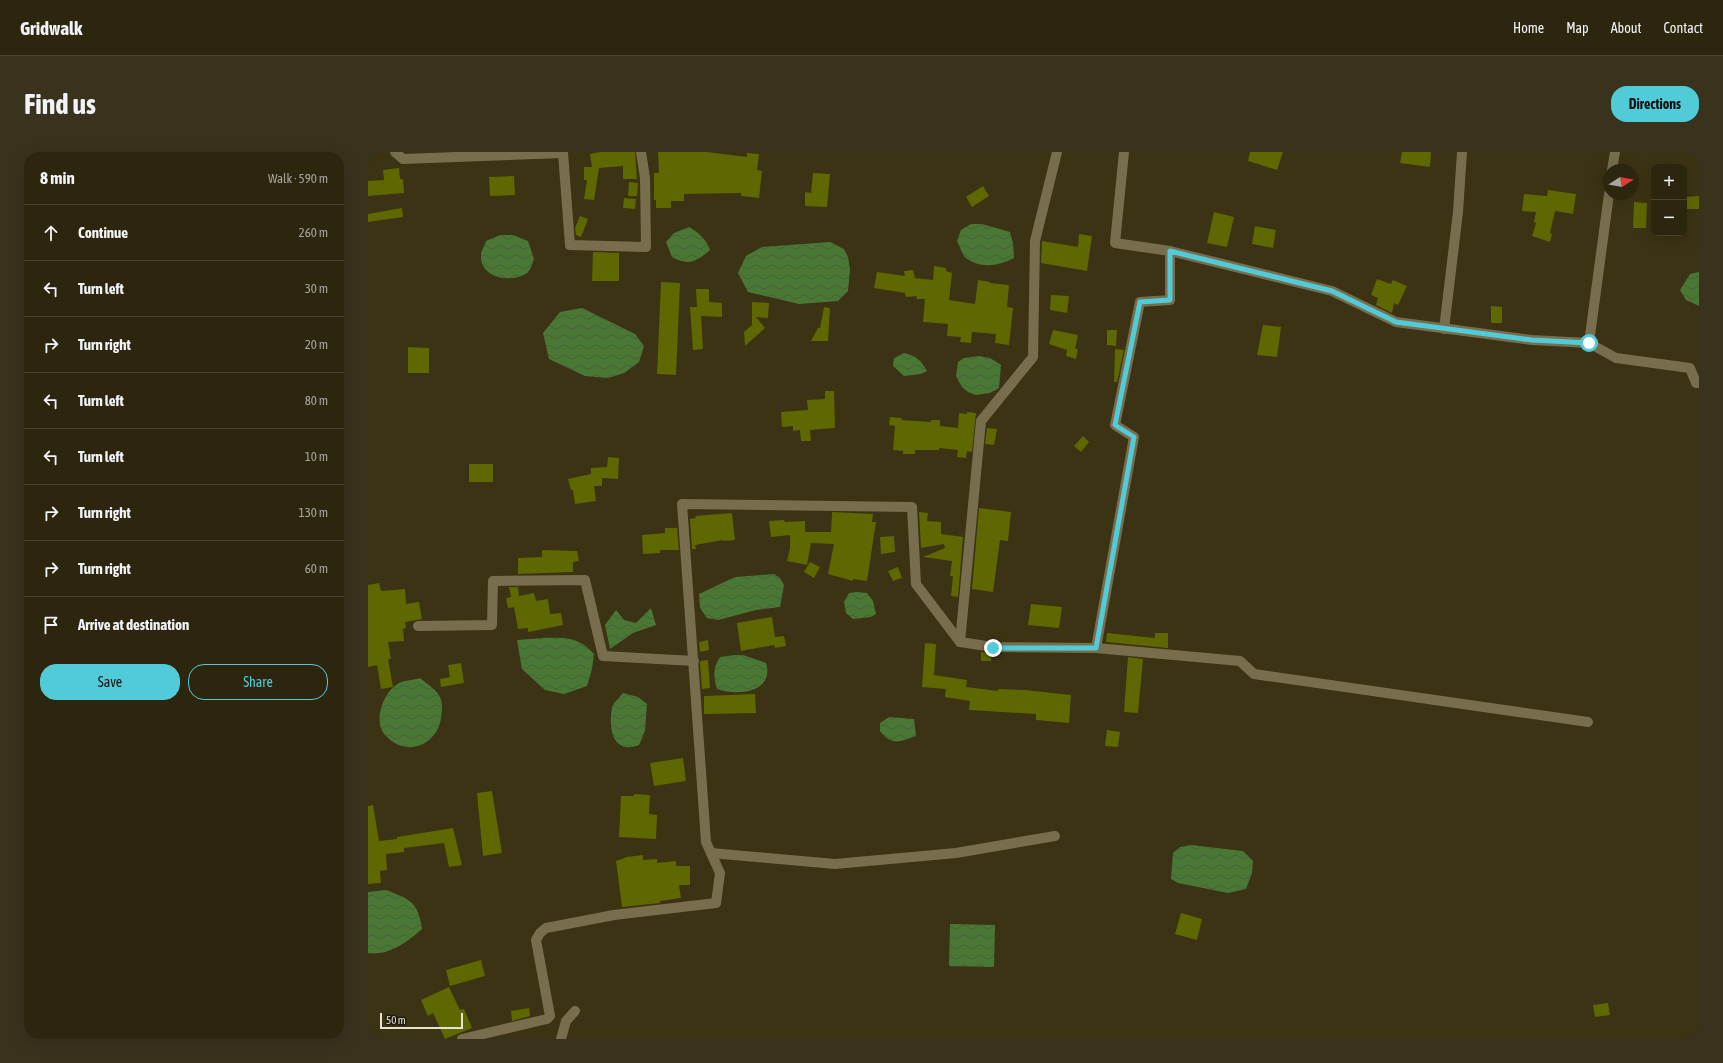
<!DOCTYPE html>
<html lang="en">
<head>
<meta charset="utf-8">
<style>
  :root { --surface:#2d260f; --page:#39321d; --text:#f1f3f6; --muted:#a7a59e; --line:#48432f; --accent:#52cbd8 }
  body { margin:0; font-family:"Asap Condensed",sans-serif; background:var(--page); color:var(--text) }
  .controls { position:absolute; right:12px; top:12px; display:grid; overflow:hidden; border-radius:8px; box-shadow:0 4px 16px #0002 }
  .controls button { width:36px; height:36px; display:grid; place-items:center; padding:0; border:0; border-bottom:1px solid var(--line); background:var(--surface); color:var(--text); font:20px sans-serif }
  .compass { position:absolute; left:1235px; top:12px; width:36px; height:36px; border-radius:50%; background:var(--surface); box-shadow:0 4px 16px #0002; rotate:79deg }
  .scale { position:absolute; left:12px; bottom:10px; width:83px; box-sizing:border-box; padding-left:4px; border:2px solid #e8e2d1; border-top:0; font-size:11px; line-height:14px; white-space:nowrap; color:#e8e2d1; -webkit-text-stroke:3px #1f1b0e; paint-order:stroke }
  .stop { position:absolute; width:12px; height:12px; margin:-9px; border:3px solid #52cbd8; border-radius:50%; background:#fff }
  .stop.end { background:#52cbd8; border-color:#fff; box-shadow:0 1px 4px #0008 }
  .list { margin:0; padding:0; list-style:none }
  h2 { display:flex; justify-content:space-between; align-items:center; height:52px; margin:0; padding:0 16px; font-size:17px }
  h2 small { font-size:13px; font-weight:400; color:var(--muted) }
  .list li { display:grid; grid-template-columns:26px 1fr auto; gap:12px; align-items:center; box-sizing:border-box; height:56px; padding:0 16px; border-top:1px solid var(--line) }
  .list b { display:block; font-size:15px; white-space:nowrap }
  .list em { font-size:13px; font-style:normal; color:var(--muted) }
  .actions { display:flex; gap:8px; padding:12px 16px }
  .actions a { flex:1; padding:9px 0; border:1px solid var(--accent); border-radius:16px; text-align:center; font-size:14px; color:var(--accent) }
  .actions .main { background:var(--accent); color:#111 }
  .icon { flex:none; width:22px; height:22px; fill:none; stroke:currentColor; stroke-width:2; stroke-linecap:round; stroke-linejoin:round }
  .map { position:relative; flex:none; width:1331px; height:887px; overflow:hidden; border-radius:16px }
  header { display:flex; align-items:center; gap:24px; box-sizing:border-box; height:56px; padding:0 20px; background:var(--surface); border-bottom:1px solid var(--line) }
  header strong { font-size:19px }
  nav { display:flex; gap:22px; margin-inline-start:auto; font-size:14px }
  .intro { display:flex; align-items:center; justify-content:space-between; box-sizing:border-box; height:96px; padding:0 24px }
  h1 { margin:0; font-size:28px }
  .button { padding:10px 18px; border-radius:16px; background:var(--accent); color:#111; font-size:14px; font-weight:700 }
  main { display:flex; gap:24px; padding:0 24px }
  aside { flex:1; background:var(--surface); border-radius:16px; box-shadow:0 4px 16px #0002 }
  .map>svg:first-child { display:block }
  .water { fill:url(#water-waves) }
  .building { fill:#5f6700 }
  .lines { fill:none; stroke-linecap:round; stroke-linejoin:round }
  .minor { stroke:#786e4d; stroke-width:10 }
  .route { stroke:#52cbd8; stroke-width:5 }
</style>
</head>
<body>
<header>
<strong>Gridwalk</strong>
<nav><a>Home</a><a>Map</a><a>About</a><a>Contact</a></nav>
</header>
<div class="intro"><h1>Find us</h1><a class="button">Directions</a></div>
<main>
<aside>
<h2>8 min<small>Walk · 590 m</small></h2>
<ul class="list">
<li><svg class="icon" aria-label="ahead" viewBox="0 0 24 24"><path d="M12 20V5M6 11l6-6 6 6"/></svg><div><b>Continue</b></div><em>260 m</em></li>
<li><svg class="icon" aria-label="left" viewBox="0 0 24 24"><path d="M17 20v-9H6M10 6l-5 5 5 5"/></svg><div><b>Turn left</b></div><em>30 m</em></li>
<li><svg class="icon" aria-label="right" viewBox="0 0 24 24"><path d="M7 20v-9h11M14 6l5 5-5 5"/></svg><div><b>Turn right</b></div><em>20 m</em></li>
<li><svg class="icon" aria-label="left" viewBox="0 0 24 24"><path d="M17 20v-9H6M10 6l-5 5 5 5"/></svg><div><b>Turn left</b></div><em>80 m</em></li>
<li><svg class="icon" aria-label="left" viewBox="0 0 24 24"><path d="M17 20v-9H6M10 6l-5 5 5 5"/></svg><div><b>Turn left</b></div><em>10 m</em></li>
<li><svg class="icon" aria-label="right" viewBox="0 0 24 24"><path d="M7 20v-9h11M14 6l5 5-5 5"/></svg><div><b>Turn right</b></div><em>130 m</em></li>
<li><svg class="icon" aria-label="right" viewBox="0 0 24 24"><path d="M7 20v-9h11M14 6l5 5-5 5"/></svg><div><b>Turn right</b></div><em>60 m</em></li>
<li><svg class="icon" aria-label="arrive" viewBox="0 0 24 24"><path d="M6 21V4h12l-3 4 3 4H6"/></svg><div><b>Arrive at destination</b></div></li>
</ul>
<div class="actions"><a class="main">Save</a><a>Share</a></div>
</aside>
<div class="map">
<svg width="1331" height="887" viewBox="0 0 1331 887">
  <defs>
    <pattern id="water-waves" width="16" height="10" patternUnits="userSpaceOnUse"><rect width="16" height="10" fill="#497835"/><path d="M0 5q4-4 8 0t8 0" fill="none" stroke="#485e3a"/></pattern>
  </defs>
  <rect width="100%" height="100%" fill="#3c3214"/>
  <!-- water -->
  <g class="water">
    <path d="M603,72H614L642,80L645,91L646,106C630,114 613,117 598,106C594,103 592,94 589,89L593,78Z"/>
    <path d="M321,75C331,81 338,87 342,98C328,110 321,114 304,105L298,90L306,81Z"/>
    <path d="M132,83H145L160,89L166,107C164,111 163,118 159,121C144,132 112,126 113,104C113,99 117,93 118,89Z"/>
    <path d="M462,90L476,97L480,105L482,117L480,139L470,149L431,152L380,140L370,121L378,104L394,95Z"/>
    <path d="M1331,120V154L1318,148L1312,138L1322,122Z"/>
    <path d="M214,156L267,182L276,194L271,210L256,221L240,226L217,224L181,207L175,181L192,160Z"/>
    <path d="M536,201C548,204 553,208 559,219L553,222L536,224L525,214L526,206Z"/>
    <path d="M611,204L622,206L633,213L631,236L622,241L608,243L600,240L594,235L588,224L590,210L596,206Z"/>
    <path d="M406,422L412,426L416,433L412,455L388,458L350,468L339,466L332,456L331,442L367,425Z"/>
    <path d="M489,440L499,441L505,449L508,462L503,465L485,467L478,461L476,450L481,441Z"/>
    <path d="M283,456L288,473L265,481L242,497L237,473L248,458L256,468L268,471Z"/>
    <path d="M175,486C197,485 211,485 226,502L224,517L219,534L196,542L177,538L154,517L149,488Z"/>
    <path d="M367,503H375L398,511C407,541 368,544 349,537C345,524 345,516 352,505Z"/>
    <path d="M52,526C69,540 77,542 73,566C69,593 39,606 18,584C4,570 15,540 31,531C37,528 46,528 52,526Z"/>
    <path d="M255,541L270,545L279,552L277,579L271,593C245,603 240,577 244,556C245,551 252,545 255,541Z"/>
    <path d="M521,565L546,567L548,584C531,590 524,594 512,579V571Z"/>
    <path d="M823,693L875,699L885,709L884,721L878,737L860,741L810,731L803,727L805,701L812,695Z"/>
    <path d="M18,738C42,747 50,750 54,777C39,790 21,804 0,801V740Z"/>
    <path d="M582,772L627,773L626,815L581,814Z"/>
  </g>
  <!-- building -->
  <g class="building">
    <path d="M232,0H267L269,27H255V14L231,16L226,48L216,47L219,28H216V15H224L222,2Z"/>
    <path d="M290,0H339L379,5V1L391,2L389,18L394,19L391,46L373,44V41L316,42V49H303V56H288V48H286V21H291Z"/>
    <path d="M882,0H915L909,18L880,9Z"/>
    <path d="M1034,0H1063L1062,15L1032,11Z"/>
    <path d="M31,16L32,27H35L36,41L0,44V29L16,28L15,18Z"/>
    <path d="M445,21L462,22L459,55L437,54V40L443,41Z"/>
    <path d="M146,24L147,43L122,44L121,25Z"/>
    <path d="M261,30L270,31L269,44H260Z"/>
    <path d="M615,34L621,44L604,55L598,45Z"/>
    <path d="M1180,38L1208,42L1205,62L1187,59L1182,81L1184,82L1182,90L1164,84L1168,71L1166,70L1168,60L1154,59L1156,42L1179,44Z"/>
    <path d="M1331,44V57H1316V45Z"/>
    <path d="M256,46L268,47L267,57L255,56Z"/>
    <path d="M1266,50L1279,51L1278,76H1265Z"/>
    <path d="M34,56L35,65L0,70V62Z"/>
    <path d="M846,60L866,65L859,95L839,91Z"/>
    <path d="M212,64L220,67L213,85L208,83L207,76Z"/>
    <path d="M887,74L908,78L905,96L884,92Z"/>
    <path d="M711,82L724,84L719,119L673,111L674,89L710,95Z"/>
    <path d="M225,100L251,101V129H224Z"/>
    <path d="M566,114L578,116V119L584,121L581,148L607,152L610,128L622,130V131L641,133L639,155L645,156L641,193L627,191L628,182L604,180L603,191L592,190L593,185L579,184L580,172L555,170L557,147H548L549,144L538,145L537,141L506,136L509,120L537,124L536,119L545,118L547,126L565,128Z"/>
    <path d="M1009,127L1023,132L1025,128L1039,134L1030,153L1026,151L1024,161L1008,153L1010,146L1003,143Z"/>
    <path d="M293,130L312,131L308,223L289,222Z"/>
    <path d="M328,137H341V150L354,151V165L333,164L335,197L325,198L322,155H329Z"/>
    <path d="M683,143L701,144L699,161L682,158Z"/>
    <path d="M384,150L401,151L400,166L388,165L397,176L377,194L376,180L384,173Z"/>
    <path d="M1123,154L1134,155V171H1123Z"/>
    <path d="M456,155L462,156L460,189H443L450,176H452Z"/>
    <path d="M895,173L913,175L909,205L889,203Z"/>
    <path d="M685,178L710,183L707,197H710L708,207L698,204L699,198L681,192Z"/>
    <path d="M739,178H749L748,194L739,193Z"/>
    <path d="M40,195L61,196V221H40Z"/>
    <path d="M747,197L756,198L749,230H746Z"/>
    <path d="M457,239H466L467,276L442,278L443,289H433L432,278L425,279V274L414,275L413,260L440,258L439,248L457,247Z"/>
    <path d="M599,260L608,261L604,300L599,299L598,306L589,305L590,298L571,296V298H547V302H535V299L525,298L527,274L521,273L522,265L534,266L533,268L563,270V268H572V274L590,276L591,261L599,262Z"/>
    <path d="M619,276L629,277L626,293L617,292Z"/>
    <path d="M715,284L721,290L713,300L706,294Z"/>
    <path d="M240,305L251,306L250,327L234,326V334H226L228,349L207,352L205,338H203L200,327L223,322V316L239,315Z"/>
    <rect x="101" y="312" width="24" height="18"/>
    <path d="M611,356L643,360L640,389L632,388L625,440L604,437Z"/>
    <path d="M464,360L505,362L504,370H508L499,429L485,427V429L460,422L466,392L443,391L439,413L419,409L422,396V383L403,385L401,369L416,368L417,370L437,369V380H463Z"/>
    <path d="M551,360L560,361L559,369L573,370V382L595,385L590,445L583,444L585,424H582L584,409L555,405L577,396L576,392L553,396Z"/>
    <path d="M364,361L367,388L355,389V388L327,393L328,397H324L322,367L328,366L327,364Z"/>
    <path d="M297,376H309L311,398H292V401L275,402L274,383L297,381Z"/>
    <path d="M526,384L527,400L513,402L512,385Z"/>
    <path d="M174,398L209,399L211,409L205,410V420L150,422V406L174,405Z"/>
    <path d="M442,410L452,415L446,426L436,420Z"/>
    <path d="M530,415L534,426L525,429L520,419Z"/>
    <path d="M11,431L13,439L37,437L38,452L51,450L54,467L37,470L38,476L35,477L36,489L20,490L23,507H20L25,535L13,537L9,513L0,515V433Z"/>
    <path d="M141,435H150L151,444L166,441L168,449L180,447L182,462L193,461L195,473L160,480V476L150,477L146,455L140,456L138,446L143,445Z"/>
    <path d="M663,452L694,455L691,476L660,473Z"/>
    <path d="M404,465L407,485L416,484L418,494L407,496L406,493L373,499L369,471Z"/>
    <path d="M739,481L787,486V481H800V496L738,490Z"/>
    <path d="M340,488L341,498L332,500L331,490Z"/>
    <path d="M557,491L568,492L566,523L599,528L598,535L630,539V537L657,538L703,543L701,571L668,568V562L601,558L602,549L577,545L578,537L554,535Z"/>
    <path d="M613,500L623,501V509H613Z"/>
    <path d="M760,505L775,507L770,561L756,560Z"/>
    <path d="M340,508L342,536L334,537L332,512V509Z"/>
    <path d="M93,511L96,531L73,535L72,527L82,525L80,513Z"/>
    <path d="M387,542L388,561L336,562V544Z"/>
    <path d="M739,578L752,580L750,595L737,594Z"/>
    <path d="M315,606L318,629L286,634L282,611Z"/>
    <path d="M124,639L134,701L115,704L109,641Z"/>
    <path d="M266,642L282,643L281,662L289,663L288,687L251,685L253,644H266Z"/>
    <path d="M5,653L11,689L29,687V685L85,676L94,713L81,715L76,691L36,696V700L18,702L19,718L12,719L13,731L0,732V654Z"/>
    <path d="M275,703V708L289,707V711L308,709V714H322V733H311L313,746L292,749V751L254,755L248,709L259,705Z"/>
    <path d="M813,761L834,767L829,788L807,782Z"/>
    <path d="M113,808L117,824L82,834L78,818Z"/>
    <path d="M81,835L92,858L96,857L104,876L77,887L65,861L60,864L53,848Z"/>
    <path d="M1240,851L1242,863L1227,865L1225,853Z"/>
    <path d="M161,856L162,864L144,869L143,859Z"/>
  </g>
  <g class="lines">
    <!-- minor -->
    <g class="minor">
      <path d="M27,0L35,7L195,1L202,93L278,95L277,26L273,0"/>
      <path d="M756,0L747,91L802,99L964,139L1028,170L1164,188L1221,191L1248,206L1322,216L1328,231H1331"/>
      <path d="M1244,18L1247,0"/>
      <path d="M1076,177L1090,60L1094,0"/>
      <path d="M1221,191L1241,42"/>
      <path d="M50,474L124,473L125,429L217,428L235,504L326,509"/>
      <path d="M592,490L613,269L665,205L667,89L689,0"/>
      <path d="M728,496L872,509L886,522L1220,570"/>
      <path d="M343,701L467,712L588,701L687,684"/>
      <path d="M94,887L179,867L182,864L168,788L172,781L178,776L246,763L348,751L352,721L338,690L314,352L544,355L548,432L592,490L625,495L728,496L766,285L747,273L772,150L802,148V99"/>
      <path d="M193,887L198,869L207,859"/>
    </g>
  </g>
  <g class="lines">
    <!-- route -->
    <path class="route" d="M625,496H728L766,285L747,273L772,150L802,148V99L964,139L1028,170L1164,188L1221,191"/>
  </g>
</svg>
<div class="controls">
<button>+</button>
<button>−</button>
</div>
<svg class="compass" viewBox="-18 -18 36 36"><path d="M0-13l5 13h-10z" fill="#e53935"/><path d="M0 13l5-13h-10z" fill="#a7a59e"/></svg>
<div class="scale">50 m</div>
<div class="stop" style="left:1221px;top:191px"></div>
<div class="stop end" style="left:625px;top:496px"></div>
</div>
</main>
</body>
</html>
